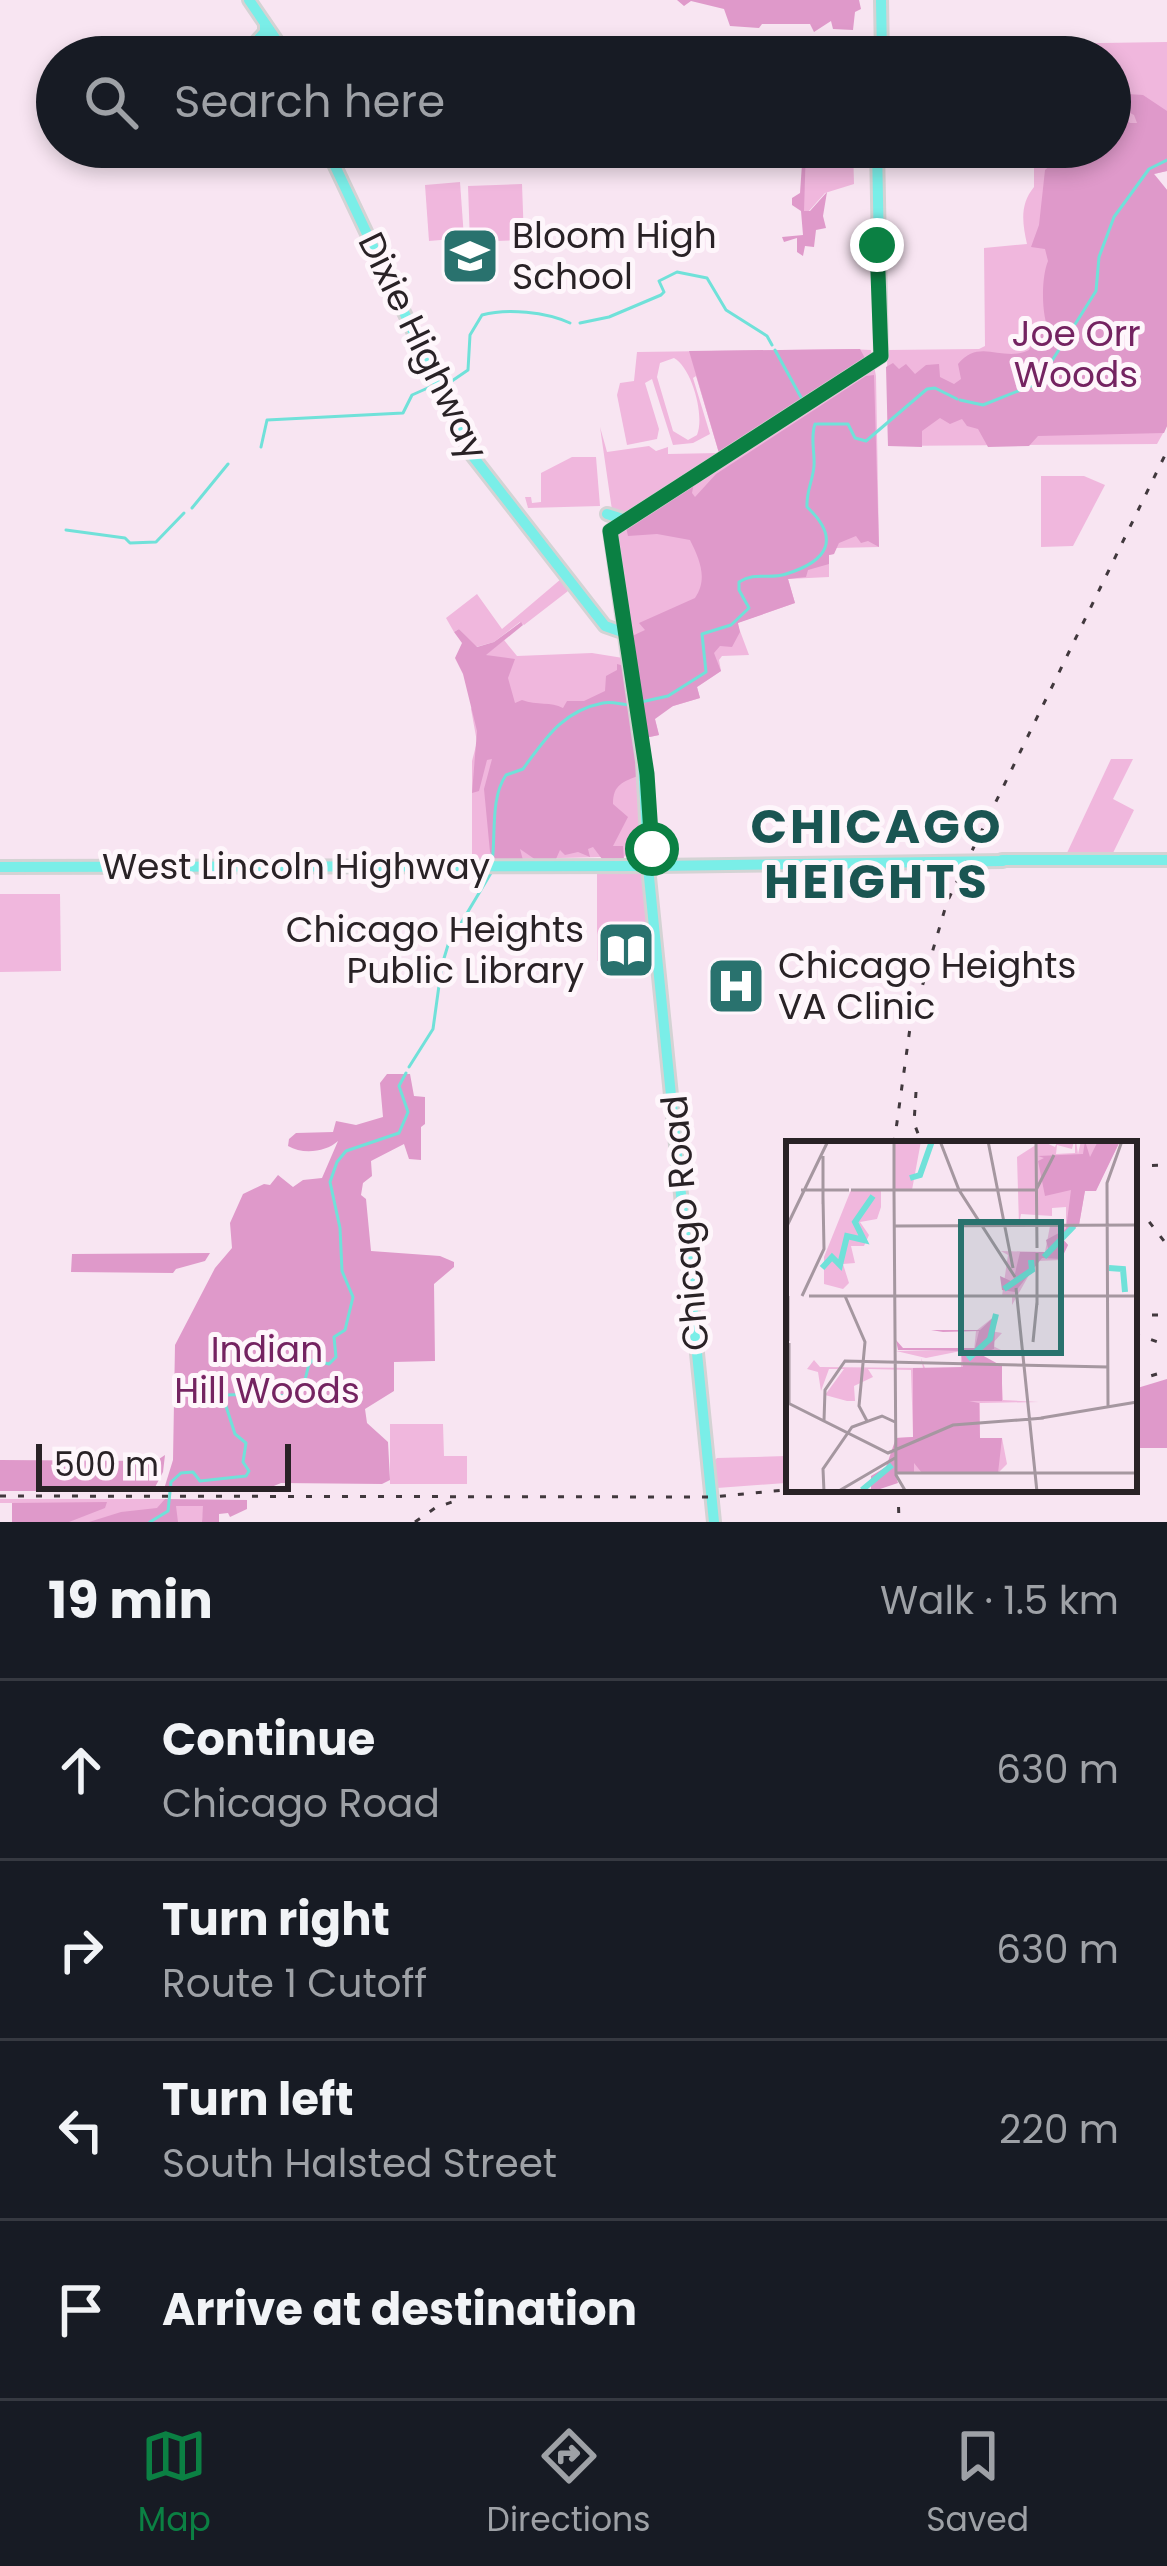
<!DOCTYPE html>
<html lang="en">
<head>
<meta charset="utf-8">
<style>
  :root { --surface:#171b24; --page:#20242c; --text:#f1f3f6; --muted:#9ea1a6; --line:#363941; --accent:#0b8043 }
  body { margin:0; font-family:Poppins,sans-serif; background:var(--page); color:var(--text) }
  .scale { position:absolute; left:36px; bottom:30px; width:255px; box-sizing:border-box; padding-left:12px; border:6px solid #292226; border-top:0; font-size:33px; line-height:42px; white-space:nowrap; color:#292226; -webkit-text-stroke:9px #fef6fb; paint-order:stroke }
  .stop { position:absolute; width:36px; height:36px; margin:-27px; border:9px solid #0b8043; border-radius:50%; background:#fff }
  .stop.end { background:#0b8043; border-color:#fff; box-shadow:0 3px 12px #0008 }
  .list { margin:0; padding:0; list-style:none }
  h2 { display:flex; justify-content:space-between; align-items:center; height:156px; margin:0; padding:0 48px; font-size:51px }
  h2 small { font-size:39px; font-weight:400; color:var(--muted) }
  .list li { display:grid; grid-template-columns:78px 1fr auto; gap:36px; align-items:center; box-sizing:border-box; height:180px; padding:0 48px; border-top:3px solid var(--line) }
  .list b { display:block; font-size:45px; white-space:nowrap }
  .list p { margin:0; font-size:39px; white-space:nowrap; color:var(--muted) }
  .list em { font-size:39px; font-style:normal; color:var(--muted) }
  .icon { flex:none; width:66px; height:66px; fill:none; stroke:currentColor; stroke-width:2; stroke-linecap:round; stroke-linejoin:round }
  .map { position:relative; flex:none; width:1167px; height:1522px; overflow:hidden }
  .search { position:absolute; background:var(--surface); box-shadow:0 6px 18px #0003; left:36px; right:36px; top:36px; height:132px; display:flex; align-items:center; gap:30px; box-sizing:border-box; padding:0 42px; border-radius:66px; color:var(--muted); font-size:45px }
  .sheet { height:876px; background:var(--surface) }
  nav { display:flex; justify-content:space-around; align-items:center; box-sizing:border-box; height:168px; border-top:3px solid var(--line); background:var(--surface); font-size:33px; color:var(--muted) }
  nav a { display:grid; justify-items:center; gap:6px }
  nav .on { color:var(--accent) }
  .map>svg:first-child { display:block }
  .green { fill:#f0b7dd; fill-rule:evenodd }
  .forest { fill:#df99ca }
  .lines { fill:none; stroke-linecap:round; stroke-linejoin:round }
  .stream { stroke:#70e1d9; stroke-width:3 }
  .major-casing { stroke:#d4d3d4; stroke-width:16 }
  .major { stroke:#7aeee8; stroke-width:10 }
  .rail { stroke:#41383d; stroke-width:3; stroke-dasharray:6 12; stroke-linecap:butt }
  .route { stroke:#0b8043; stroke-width:15 }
  .labels { text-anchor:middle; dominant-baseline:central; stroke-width:10; stroke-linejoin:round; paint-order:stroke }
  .poi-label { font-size:36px; fill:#292226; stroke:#fef6fb; text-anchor:start }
  .park-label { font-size:36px; fill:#742361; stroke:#fef6fb }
  .street-label { font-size:36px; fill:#292226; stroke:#fef6fb }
  .district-label { font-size:48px; font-weight:bold; letter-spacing:3px; fill:#1a5552; stroke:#fef6fb }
  .inset-river { fill:none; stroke:#70e1d9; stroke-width:6 }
  .inset-road { fill:none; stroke:#a597a0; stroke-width:3 }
  .view { fill:#29726e; fill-opacity:0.15; stroke:#29726e; stroke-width:6 }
  .inset-edge { fill:none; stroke:#292226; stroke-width:6 }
</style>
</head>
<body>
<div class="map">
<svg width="1167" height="1522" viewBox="0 0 1167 1522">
  <rect width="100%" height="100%" fill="#f8e5f2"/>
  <!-- green -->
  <g class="green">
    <path d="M1167,42V171L1154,174L1167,190V426L1157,444L888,446L887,350L979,349L985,346L984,248L1027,244C1022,222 1020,204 1034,187V147H1110V57H1035V44Z"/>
    <path d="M806,147H853L854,184L825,193L808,212L803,211Z"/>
    <path d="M460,182L464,238L429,241L425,185Z"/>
    <path d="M522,184L524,240L470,242L468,186Z"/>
    <path d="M849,349L871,350L876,376L879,547L835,548L834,554L829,555V577L788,579L795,603L737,623L749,655L722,656L719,660L721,671L697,687L700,698L653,712L659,735L645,738L600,427L607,452L649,446L656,451L668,447V454L719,453L696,376L693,378L710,434L693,443L673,445L652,379L645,383L659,429L657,439L627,445L617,395L620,383L634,381L637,352ZM674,358C692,368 705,416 697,435L688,440L673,431L657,377L660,363Z"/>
    <path d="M572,457H596L600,506L528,508L525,497H531L532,503L541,502V473Z"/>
    <path d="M1041,476H1084L1105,485L1073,546L1041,547Z"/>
    <path d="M561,579L568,591L524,625L520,622L494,642L476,647L459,629L454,632L446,618L477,594L502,629Z"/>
    <path d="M504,640L517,656L592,653L623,658L641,799L642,856L472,860V761L477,742L471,709L500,659L485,655Z"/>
    <path d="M1111,759H1133L1113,799L1134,810L1112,855H1066Z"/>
    <path d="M597,870L644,873L653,960L597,961Z"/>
    <path d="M0,894H60L61,971L0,972Z"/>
    <path d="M390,1424H443L444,1456H467V1484H390Z"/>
    <path d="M786,1456V1483L717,1488L714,1461L717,1458Z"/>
    <path d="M0,1499H165L164,1502L204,1506L202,1522H12V1503H0Z"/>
  </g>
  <!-- forest -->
  <g class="forest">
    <path d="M677,0H859L861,9L855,12L853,30L833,29L831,21L814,32L810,24H762L759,28L730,26L724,9L691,1L684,6Z"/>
    <path d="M1128,94L1143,95L1167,111V171L1154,174L1167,190V426L1164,433L1038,436L1029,446L988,447L978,429L967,426L962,419L950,424L940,418L922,431V447L888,446L886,367L893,363L899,369L906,364L915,374L926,365L939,364L940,377L954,384L961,379L958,364C980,337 1002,363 1029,350L1038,331L1050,333C1041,317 1041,278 1048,261L1045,249L1031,247L1039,225L1045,170L1072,147H1110V118L1122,115L1130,123H1137L1134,115L1114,105L1116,99Z"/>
    <path d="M806,147L804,211H810L827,192L823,216L826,228L816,230L814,247L805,246L803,256L797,252V238L784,242L782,237L803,235L801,211L792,205V198L800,193L802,164L795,159L797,148Z"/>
    <path d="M860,349L866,360L719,453L689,351Z"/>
    <path d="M874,375L879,547L868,541L861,543L856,536L839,543L834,554L829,555V564L808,570L806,577L788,579L795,603L738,623L740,632L732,647L720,646L714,653L721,671L697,687L700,698L673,706L655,719L659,735L645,738L630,637L645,630L639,623L695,598C708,579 700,560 690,540L657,534L628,536L626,527L694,483L692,493L695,497L716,474L866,376Z"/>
    <path d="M521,622L523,625L486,655L515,659L508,678L515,703L522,700C537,706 551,701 563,708L567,701H584L605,691L606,676L617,670V664L624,666L640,775C623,782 613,784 613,804L628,817L613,846H623L624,859H602L593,847L588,849L590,857L578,852L565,855L560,850L556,859L536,860L520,849L523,860H496L490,852L484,789L492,759L487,760L479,791L472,793L477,731L463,674L455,658L462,643L454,632L459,629L477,647L494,642Z"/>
    <path d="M387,1074H410L414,1096L425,1097V1124L421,1127V1160L409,1159L404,1144L371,1161L372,1176L363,1183L361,1195L366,1199L371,1251L440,1256L454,1262V1267L434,1284L435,1361L394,1362V1391L365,1409L367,1423L388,1442L390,1480L382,1484L281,1483L269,1488L164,1489L173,1460L175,1345L215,1268L232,1248L230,1223L243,1194L264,1184L270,1185L278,1175L293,1187L303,1180L322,1178L338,1141C326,1152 303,1155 288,1146L289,1139L296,1133L333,1132L336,1121L356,1125L383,1117L380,1083Z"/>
    <path d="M210,1253L205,1261L176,1269L173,1273L71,1272L72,1254Z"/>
    <path d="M1167,1379V1448H1134V1389Z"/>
    <path d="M165,1455L163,1472L153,1491H0V1460L156,1461Z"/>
    <path d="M165,1499L247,1500V1509L230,1517L228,1513L219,1514V1522H202L203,1506H176L178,1522H89L121,1512L157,1508Z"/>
    <path d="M107,1502L105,1508L69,1522H12V1503Z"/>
  </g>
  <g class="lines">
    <!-- stream -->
    <g class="stream">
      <path d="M580,323L609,317L661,295L664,292L659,281L677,272L707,278L726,310L767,336L772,345"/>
      <path d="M775,350L803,401"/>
      <path d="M446,385L468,370L470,335L482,315C507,308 546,312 570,323"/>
      <path d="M960,400L983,405L1038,383L1096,291L1099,257L1114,217L1149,169L1167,160"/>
      <path d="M817,424H848L855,438L866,441L927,389L935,388L957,399"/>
      <path d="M261,447L267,420L403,413L412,395L430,387"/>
      <path d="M192,508L228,464"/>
      <path d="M66,530L125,538L130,543L156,542L184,513"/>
      <path d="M641,702L668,696L706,672L702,634L731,625L749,608L739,590V582C756,571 768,580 786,574C828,561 841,539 807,507C806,492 813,480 814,466C815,450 810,439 815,424"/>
      <path d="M492,863C496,836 490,798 506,775L523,769C545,739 562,711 603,703C613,701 622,705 632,705"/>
      <path d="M442,965L448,945L491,873"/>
      <path d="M409,1067L433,1029L441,971"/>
      <path d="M150,1522L168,1511L171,1482L181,1473L193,1472L200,1481L246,1476L249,1471L243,1462L246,1443L235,1434L224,1400L227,1395C248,1393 272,1396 293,1396L304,1384L309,1364L313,1360L329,1364L336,1357L334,1337L345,1330L353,1297L342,1271L340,1228L330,1182L337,1162L346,1151L399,1133L408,1112L399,1086L406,1073"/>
    </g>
    <!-- major casing -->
    <g class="major-casing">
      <g id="major">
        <path d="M249,0L288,57"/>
        <path d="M881,0L882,57"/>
        <path d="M254,44L265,32V24"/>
        <path d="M326,147L471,454L605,626L625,633"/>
        <path d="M607,514L626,520"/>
        <path d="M1002,860H1167"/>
        <path d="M0,867L657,866L1003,861"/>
        <path d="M714,1522L649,877L643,761L610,531L881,356L877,147"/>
      </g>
    </g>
    <!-- major -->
    <use href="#major" class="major"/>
    <!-- rail -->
    <g class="rail">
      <path d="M916,1092L914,1123L922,1144"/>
      <path d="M894,1144L910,1028L947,902L1167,451"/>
      <path d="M1134,1166L1167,1165"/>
      <path d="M1134,1213L1147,1219L1167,1245"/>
      <path d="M1134,1315H1161"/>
      <path d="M1134,1334L1167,1345"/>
      <path d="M1134,1381L1167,1371"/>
      <path d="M898,1489L899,1522"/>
      <path d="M0,1496L712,1497L794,1489"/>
      <path d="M415,1522L435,1508L452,1502"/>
    </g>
  </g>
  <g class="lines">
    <!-- route -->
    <path class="route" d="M652,849L647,774L610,531L881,356L877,245"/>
  </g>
  <!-- icons -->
  <defs>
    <g id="school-square" transform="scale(3)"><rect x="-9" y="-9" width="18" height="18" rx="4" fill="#29726e" stroke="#fef6fb"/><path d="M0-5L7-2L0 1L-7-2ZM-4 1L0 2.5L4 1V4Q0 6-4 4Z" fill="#fff"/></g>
    <g id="library-square" transform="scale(3)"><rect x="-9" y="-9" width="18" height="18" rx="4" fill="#29726e" stroke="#fef6fb"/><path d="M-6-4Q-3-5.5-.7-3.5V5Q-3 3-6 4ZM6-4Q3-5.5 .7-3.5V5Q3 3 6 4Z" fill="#fff"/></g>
    <g id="hospital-square" transform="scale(3)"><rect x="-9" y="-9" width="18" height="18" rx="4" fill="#29726e" stroke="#fef6fb"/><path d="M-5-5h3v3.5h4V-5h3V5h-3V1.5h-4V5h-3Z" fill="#fff"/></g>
  </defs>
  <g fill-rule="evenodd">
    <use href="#school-square" x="470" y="256"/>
    <use href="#library-square" x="626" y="950"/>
    <use href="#hospital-square" x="736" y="986"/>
  </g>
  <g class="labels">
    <!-- poi labels -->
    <g class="poi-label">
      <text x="512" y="235">Bloom High<tspan x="512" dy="41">School</tspan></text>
      <text x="584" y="929" text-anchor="end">Chicago Heights<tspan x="584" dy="41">Public Library</tspan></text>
      <text x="778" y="965">Chicago Heights<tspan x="778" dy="41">VA Clinic</tspan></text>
    </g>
    <!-- park labels -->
    <g class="park-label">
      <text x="1076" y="333">Joe Orr<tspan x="1076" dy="41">Woods</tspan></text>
      <text x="267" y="1349">Indian<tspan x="267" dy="41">Hill Woods</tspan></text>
    </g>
    <!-- street labels -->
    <g class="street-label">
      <text transform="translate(423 346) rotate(64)">Dixie Highway</text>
      <text x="296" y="866">West Lincoln Highway</text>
      <text transform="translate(685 1223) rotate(-95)">Chicago Road</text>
    </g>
    <!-- district labels -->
    <g class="district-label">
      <text x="877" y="826">CHICAGO<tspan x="877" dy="55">HEIGHTS</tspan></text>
    </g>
  </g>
  <!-- overview -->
  <g transform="translate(786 1141)">
    <rect width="351" height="351" fill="#f8e5f2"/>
    <path d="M108,0H135L126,49H109ZM256,0L269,6L271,1L288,0L286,8L271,4L270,13L289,12V2L290,0L292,13L295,0H334L310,49H299L293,84L275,96L282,104L275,119L251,120L226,164V155H216L222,114L215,110L259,111L264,85L280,84V66L266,67V75L235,73L233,84L231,16ZM65,49H95V66L91,78L74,81L83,94L78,105H65L69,122L57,123L63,142L57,148L38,143V116ZM210,174L205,190L216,192L205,204L215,209L191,215L215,226L217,259L253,261L194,262V297H216L221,323L212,332H110V297L127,296L125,229L82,228L87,236L68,245L69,260H61L39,254L58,228H43L35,250L32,231L21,228L28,219L34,226L137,227L135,217L139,227H175V210L140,217L110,210H188L190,190Z" fill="#f0b7dd"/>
    <path d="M299,0L304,16L311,2L334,0L310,50H299L293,84L275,96L282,104L275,118L256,117L229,151L216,149L214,135L227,141L234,111H263L260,99L280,88L285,49L259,55L252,20L258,17L252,15L297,13ZM210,174L208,208L194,213L216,225V260H183L193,262L194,297H216L212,332H136L128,322V332H109L112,342L85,351V335L100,326L110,297L127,296V227L177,226L175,210L112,209L110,199L117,207H189L193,190L157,191L145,189H194Z" fill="#df99ca"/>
    <path class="inset-river" d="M124,37L134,34L146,0M258,116L288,85M36,127L46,116L54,124L61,95L78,99L69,81L87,55M323,127L337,128L339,151M218,148L246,129L245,119M182,218L204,198L210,173M76,349L106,324"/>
    <path class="inset-road" d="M108,0V49M154,0L173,49L229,136M202,0L227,127M250,0L251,107M15,49H63M65,49H250M108,49L110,334L120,351M250,49L268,14M37,63V15M108,85L351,84M0,87L42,0M251,112V164M230,147L251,351M16,155L38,108L37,56M23,155H261M59,155L79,201L73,265L81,280M259,155H351M2,200V155M247,201L251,161M0,261L102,312L167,284L258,277M3,262V202M322,266L321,42L336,0M255,277L351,261M38,280L39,249L59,220L322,226M110,332H351M38,351L37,328L66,286L96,275L109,281M51,351L109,317"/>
    <path class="view" d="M175,81H275V212H175Z"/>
    <rect width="351" height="351" class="inset-edge"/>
  </g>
</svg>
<div class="scale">500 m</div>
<div class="stop" style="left:652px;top:849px"></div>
<div class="stop end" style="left:877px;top:245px"></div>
<div class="search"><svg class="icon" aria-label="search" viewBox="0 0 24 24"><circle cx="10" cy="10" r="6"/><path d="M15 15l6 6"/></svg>Search here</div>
</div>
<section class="sheet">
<h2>19 min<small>Walk · 1.5 km</small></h2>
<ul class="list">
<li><svg class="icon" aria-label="ahead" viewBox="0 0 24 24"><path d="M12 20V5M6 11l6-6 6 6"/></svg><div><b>Continue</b><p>Chicago Road</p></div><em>630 m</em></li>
<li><svg class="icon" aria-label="right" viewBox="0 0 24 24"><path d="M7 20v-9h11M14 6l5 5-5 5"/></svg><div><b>Turn right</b><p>Route 1 Cutoff</p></div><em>630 m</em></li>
<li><svg class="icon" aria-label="left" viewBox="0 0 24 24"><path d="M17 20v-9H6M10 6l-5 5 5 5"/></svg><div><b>Turn left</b><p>South Halsted Street</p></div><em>220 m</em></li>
<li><svg class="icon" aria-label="arrive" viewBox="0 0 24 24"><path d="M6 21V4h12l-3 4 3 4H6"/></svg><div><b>Arrive at destination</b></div></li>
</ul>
</section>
<nav>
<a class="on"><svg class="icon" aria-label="map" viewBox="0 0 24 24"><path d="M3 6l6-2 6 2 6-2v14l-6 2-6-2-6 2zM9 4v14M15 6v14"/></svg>Map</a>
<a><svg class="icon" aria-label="directions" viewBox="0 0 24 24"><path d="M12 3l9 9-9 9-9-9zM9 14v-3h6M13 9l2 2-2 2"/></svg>Directions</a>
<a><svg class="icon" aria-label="saved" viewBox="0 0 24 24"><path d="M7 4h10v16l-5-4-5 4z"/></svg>Saved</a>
</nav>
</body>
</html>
